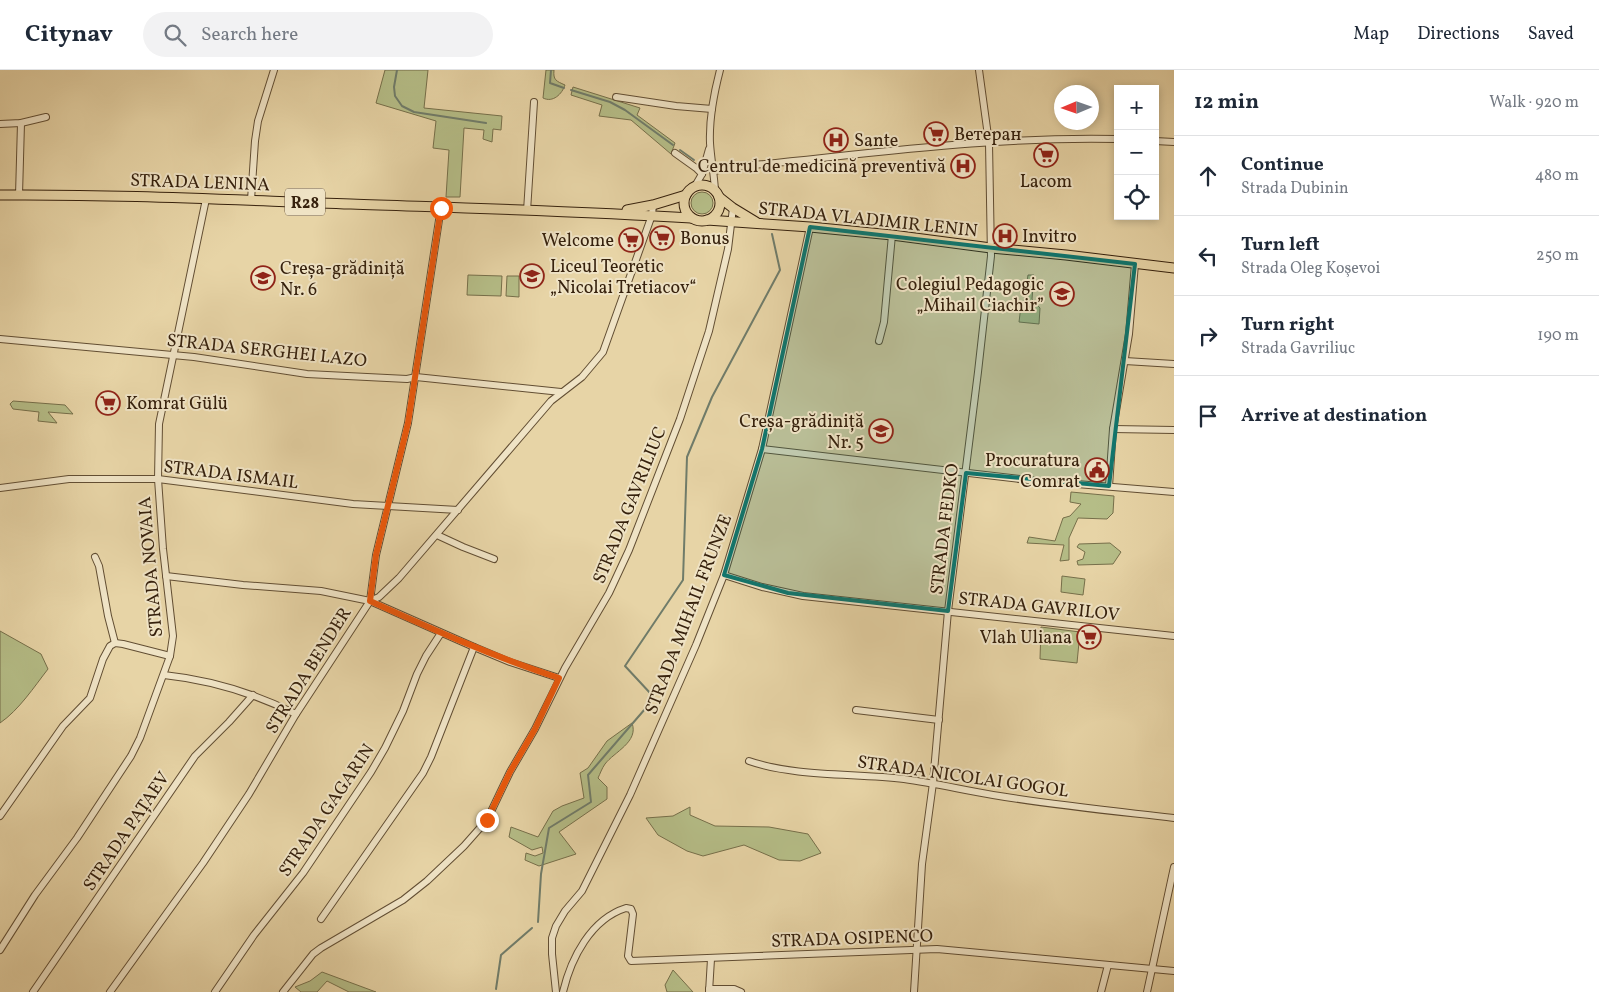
<!DOCTYPE html>
<meta charset="utf-8">
<style>
:root{--surface:#fff;--page:#f2f2f3;--text:#1f2937;--muted:#747a83;--line:#e0e1e3}
body{margin:0;font-family:Vollkorn,serif;background:var(--page);color:var(--text)}
.controls{position:absolute;right:15px;top:15px;display:grid;overflow:hidden;border-radius:0px;box-shadow:0 2px 8px #0003}
.controls button{width:45px;height:45px;display:grid;place-items:center;padding:0;border:0;border-bottom:1px solid var(--line);background:var(--surface);color:var(--text);font:25px sans-serif}
.compass{position:absolute;left:1054px;top:15px;width:45px;height:45px;border-radius:50%;background:var(--surface);box-shadow:0 2px 8px #0003;rotate:268deg}
.stop{position:absolute;width:15px;height:15px;margin:-11px;border:4px solid #ea580c;border-radius:50%;background:#fff}
.stop.end{background:#ea580c;border-color:#fff;box-shadow:0 1px 5px #0008}
.list{margin:0;padding:0;list-style:none}
h2{display:flex;justify-content:space-between;align-items:center;height:65px;margin:0;padding:0 20px;font-size:21px}
h2 small{font-size:16px;font-weight:400;color:var(--muted)}
.list li{display:grid;grid-template-columns:32px 1fr auto;gap:15px;align-items:center;box-sizing:border-box;height:80px;padding:0 20px;border-top:1px solid var(--line)}
.list b{display:block;font-size:19px;white-space:nowrap}
.list p{margin:0;font-size:16px;white-space:nowrap;color:var(--muted)}
.list em{font-size:16px;font-style:normal;color:var(--muted)}
.icon{flex:none;width:28px;height:28px;fill:none;stroke:currentColor;stroke-width:2;stroke-linecap:round;stroke-linejoin:round}
.map{position:relative;flex:none;width:1174px;height:922px;overflow:hidden}
header{display:flex;align-items:center;gap:30px;box-sizing:border-box;height:70px;padding:0 25px;background:var(--surface);border-bottom:1px solid var(--line)}
header strong{font-size:24px}
nav{display:flex;gap:28px;margin-inline-start:auto;font-size:18px}
.search{width:350px;height:45px;background:var(--page);display:flex;align-items:center;gap:12px;box-sizing:border-box;padding:0 18px;border-radius:28px;color:var(--muted);font-size:19px}
main{display:flex}
aside{flex:1;background:var(--surface)}
.map>svg:first-child{display:block}
.green{fill:#b5bd87;stroke:#766f4a}
.lines{fill:none;stroke-linecap:round;stroke-linejoin:round}
.stream{stroke:#707c6a;stroke-width:2}
.minor-casing{stroke:#624e33;stroke-width:8}
.major-casing{stroke:#36210d;stroke-width:11}
.minor{stroke:#efe3c5;stroke-width:6}
.major{stroke:#e7d4a6;stroke-width:9}
.route{stroke:#ea580c;stroke-width:6}
.marked{fill:#0f766e;fill-opacity:0.2;stroke:#0f766e;stroke-width:4;stroke-linejoin:round}
.labels{text-anchor:middle;stroke-width:4;stroke-linejoin:round;paint-order:stroke}
.shield{fill:#efe3c5;stroke:#6e5b44;stroke-width:1}
.shield-label{font-size:16px;font-weight:bold;fill:#36210d}
.poi-label{font-size:18px;fill:#36210d;stroke:#efe3c5;text-anchor:start}
.street-label{font-size:18px;fill:#36210d;stroke:#efe3c5}
</style>
<header>
<strong>Citynav</strong>
<div class="search"><svg class="icon" aria-label="search" viewBox="0 0 24 24"><circle cx="10" cy="10" r="6"/><path d="M15 15l6 6"/></svg>Search here</div>
<nav><a>Map</a><a>Directions</a><a>Saved</a></nav>
</header>
<main>
<div class="map">
<svg width="1174" height="922" viewBox="0 0 1174 922">
<rect width="100%" height="100%" fill="#e7d4a6"/>
<filter id="stains"><feTurbulence type="fractalNoise" baseFrequency=".004" numOctaves="4"/><feColorMatrix values="0 0 0 0 .2 0 0 0 0 .09 0 0 0 0 .02 0 0 0 .5 -.17"/></filter>
<radialGradient id="worn" r=".72"><stop offset=".6" stop-color="#630" stop-opacity="0"/><stop offset="1" stop-color="#630" stop-opacity=".3"/></radialGradient>
<g class="green">
<path d="M385,0h43l-4,38 78,8 -1,14 -8,-1 -1,13 -9,-3 1,-9 -20,-2 -4,69h-14l3,-47 -16,-2 3,-27 -60,-18z"/>
<path d="M546,0h8c-1,10 2,11 11,15 -3,9 -12,18 -22,13z"/>
<path d="M573,17l67,21 -3,7 38,28 -4,11 -40,-34 -32,-4 3,-11 -31,-10z"/>
<circle cx="702" cy="133" r="11"/>
<path d="M468,205l34,1 -1,20 -34,-1z"/>
<path d="M1028,205h6l-2,24 8,9 -1,16 -20,-2 2,-16 13,1 -10,-6z"/>
<path d="M507,206h12v21l-13,-1z"/>
<path d="M13,331l52,4 8,9 -25,-2 9,11 -19,-2 1,-9 -26,-3 -3,-5z"/>
<path d="M1071,422l43,4 -1,17 -6,6 -29,-1 -9,20v22l-9,1 4,-16 -37,-2 2,-6 26,4 8,-23 7,-2 11,-12 -11,-2z"/>
<path d="M1110,473l11,9 -8,12 -35,1 -1,-4 6,-2 2,-7 -8,-5 2,-3z"/>
<path d="M1062,506l23,3 -2,16 -22,-3z"/>
<path d="M1041,557l39,5 -3,31 -37,-4z"/>
<path d="M0,561l41,23 7,15c-14,18 -29,41 -48,54z"/>
<path d="M632,653c7,19 -18,29 -27,41 -3,4 -5,10 -7,14l9,9v12l-48,33 17,22 -37,12 -14,-6 1,-7 9,3 8,-3 -1,-6 -10,3 -23,-13 2,-10 27,10 15,-26 9,-5 22,-8 -4,-25 8,-5 19,-27z"/>
<path d="M690,737v8l25,11 54,1 39,7 13,19 -21,8 -21,-1 -35,-15 -41,11 -16,-5 -29,-16 -12,-17 27,-2z"/>
<path d="M673,900l20,22h-26l-2,-7z"/>
<path d="M322,902l54,20h-27l-22,-11 -10,11h-16l-6,-5 15,-6z"/>
</g>
<g class="lines">
<g class="stream">
<path d="M397,0l-3,17 1,9 7,10 12,6 72,11"/>
<path d="M551,0l-1,13 14,5"/>
<path d="M571,20l39,12 15,8 48,35"/>
<path d="M680,80l14,10"/>
<path d="M649,628l2,-4 -26,-28 58,-86 4,-123 25,-60 68,-127 -8,-36"/>
<path d="M538,852l3,-48 8,-46 42,-26 -3,-27 57,-66 2,-6"/>
<path d="M496,919l5,-34 31,-27"/>
</g>
<g class="minor-casing">
<g id="minor">
<path d="M616,27l60,9 36,3"/>
<path d="M0,54l21,-1 25,-6"/>
<path d="M1155,71l19,1"/>
<path d="M675,83l21,15 6,6"/>
<path d="M714,101l20,-4c127,-12 256,-31 384,-28"/>
<path d="M695,116l7,-12 7,-25"/>
<path d="M715,120c-1,-16 -4,-31 -5,-47 -1,-24 4,-50 10,-73"/>
<path d="M19,125l2,-72"/>
<path d="M251,130l4,-59 3,-20 16,-51"/>
<path d="M527,141l7,-109"/>
<path d="M0,269l194,18 113,17 100,5 9,-2 145,15"/>
<path d="M879,271l5,-19 8,-87"/>
<path d="M1125,291l49,3"/>
<path d="M1113,359l61,1"/>
<path d="M762,379l266,31 146,12"/>
<path d="M1109,416l4,-57 16,-95 6,-70"/>
<path d="M0,418l69,-9h89l195,25 105,6"/>
<path d="M437,465l26,12 31,12"/>
<path d="M95,487l4,9 9,50 7,27"/>
<path d="M724,505l38,12 41,9 371,40"/>
<path d="M166,506l77,9 78,6 49,10 104,46 36,15 49,16"/>
<path d="M370,531l6,-46 32,-132 33,-216"/>
<path d="M164,605c47,5 90,18 132,39"/>
<path d="M856,640l83,10"/>
<path d="M749,691c46,16 106,12 155,18 30,4 59,11 89,16 60,10 121,16 181,23"/>
<path d="M0,746l63,-90 27,-28 13,-39 7,-13 5,-3 8,1 47,12"/>
<path d="M321,849l102,-146 8,-16 43,-110"/>
<path d="M0,880l35,-55 42,-57 54,-82 9,-18 30,-82 3,-20 -10,-87 -5,-70 1,-55 47,-225"/>
<path d="M709,919h25l7,3"/>
<path d="M33,922l162,-236 34,-34 24,-27"/>
<path d="M110,922l93,-129 46,-69 47,-80 74,-113 9,-4 20,-19 152,-177 31,-24 21,-25 49,-137 1,-10"/>
<path d="M215,922l39,-57 49,-62 68,-101 14,-24 18,-37 14,-37 9,-18 15,-23"/>
<path d="M283,922l30,-38 8,-6 82,-48 24,-19 37,-35 23,-26 23,-48 25,-43 30,-61 44,-75 20,-43 51,-131 29,-88 19,-82 5,-41"/>
<path d="M556,922l-4,-38v-16l4,-12 9,-15 17,-20 48,-96 66,-150 28,-70 38,-126 48,-222"/>
<path d="M563,922c8,-34 28,-73 63,-84l5,1 2,5 -5,42 3,5 306,-12 237,22"/>
<path d="M709,922l2,-33"/>
<path d="M914,922l8,-128 11,-81 15,-172 30,-239 13,-116 -2,-113 -10,-73"/>
<path d="M1101,922l7,-27"/>
<path d="M1147,922l27,-125"/>
</g>
</g>
<g class="major-casing">
<g id="major">
<circle cx="702" cy="133" r="18"/>
<path d="M0,125c117,-1 234,5 351,9 114,4 227,7 340,14"/>
<path d="M719,127l14,11 23,14"/>
<path d="M627,140l26,-5 33,-10"/>
<path d="M707,150l103,7 82,8 99,13 75,7 108,13"/>
</g>
</g>
<use href="#minor" class="minor"/>
<use href="#major" class="major"/>
</g>
<g class="lines">
<path class="route" d="M441,138l-33,215 -32,132 -6,46c62,28 124,56 189,77l-24,51 -25,43 -23,48"/>
</g>
<path class="marked" d="M810,157l325,37 -26,222 -143,-13 -18,138 -160,-18 -64,-18 38,-126z"/>
<defs>
<g id="supermarket-ring" transform="scale(1.25)"><circle r="9.5" fill="#efe3c5" stroke="#8f2418" stroke-width="1.5"/><path d="M-6-5.5h2.5l.6 2H6L4.5 2H-2.5L-4.4-4H-6ZM-1.5 3.2a1.3 1.3 0 1 0 .1 0ZM3 3.2a1.3 1.3 0 1 0 .1 0Z" fill="#8f2418"/></g>
<g id="hospital-ring" transform="scale(1.25)"><circle r="9.5" fill="#efe3c5" stroke="#8f2418" stroke-width="1.5"/><path d="M-5-5h3v3.5h4V-5h3V5h-3V1.5h-4V5h-3Z" fill="#8f2418"/></g>
<g id="school-ring" transform="scale(1.25)"><circle r="9.5" fill="#efe3c5" stroke="#8f2418" stroke-width="1.5"/><path d="M0-5L7-2L0 1L-7-2ZM-4 1L0 2.5L4 1V4Q0 6-4 4Z" fill="#8f2418"/></g>
<g id="university-ring" transform="scale(1.25)"><circle r="9.5" fill="#efe3c5" stroke="#8f2418" stroke-width="1.5"/><path d="M0-5L7-2L0 1L-7-2ZM-4 1L0 2.5L4 1V4Q0 6-4 4Z" fill="#8f2418"/></g>
<g id="civic-ring" transform="scale(1.25)"><circle r="9.5" fill="#efe3c5" stroke="#8f2418" stroke-width="1.5"/><path d="M-.6-6.5H3V-4.5H.6V-3L4-1V1h2V6H-6V1h2V-1L-.6-3ZM-1.2 2.5V6h2.4V2.5Z" fill="#8f2418"/></g>
</defs>
<g fill-rule="evenodd">
<use href="#supermarket-ring" x="936" y="64"/>
<use href="#hospital-ring" x="836" y="70"/>
<use href="#supermarket-ring" x="1046" y="85"/>
<use href="#hospital-ring" x="963" y="96"/>
<use href="#hospital-ring" x="1005" y="166"/>
<use href="#supermarket-ring" x="662" y="168"/>
<use href="#supermarket-ring" x="631" y="170"/>
<use href="#school-ring" x="532" y="206"/>
<use href="#school-ring" x="263" y="208"/>
<use href="#university-ring" x="1062" y="224"/>
<use href="#supermarket-ring" x="108" y="333"/>
<use href="#school-ring" x="881" y="361"/>
<use href="#civic-ring" x="1097" y="400"/>
<use href="#supermarket-ring" x="1089" y="567"/>
</g>
<g class="labels">
<rect class="shield" x="285" y="118.5" width="40" height="27" rx="4"/>
<g class="shield-label">
<text x="305" y="138">R28</text>
</g>
<g class="poi-label">
<text x="954" y="70">Ветеран</text>
<text x="854" y="76">Sante</text>
<text x="946" y="102" text-anchor="end">Centrul de medicină preventivă</text>
<text x="1046" y="117" text-anchor="middle">Lacom</text>
<text x="1022" y="172">Invitro</text>
<text x="680" y="174">Bonus</text>
<text x="614" y="176" text-anchor="end">Welcome</text>
<text x="550" y="202">Liceul Teoretic<tspan x="550" dy="21">„Nicolai Tretiacov“</tspan></text>
<text x="280" y="204">Creșa-grădiniță<tspan x="280" dy="21">Nr. 6</tspan></text>
<text x="1044" y="220" text-anchor="end">Colegiul Pedagogic<tspan x="1044" dy="21">„Mihail Ciachir”</tspan></text>
<text x="126" y="339">Komrat Gülü</text>
<text x="864" y="357" text-anchor="end">Creșa-grădiniță<tspan x="864" dy="21">Nr. 5</tspan></text>
<text x="1080" y="396" text-anchor="end">Procuratura<tspan x="1080" dy="21">Comrat</tspan></text>
<text x="1072" y="573" text-anchor="end">Vlah Uliana</text>
</g>
<g class="street-label">
<text transform="translate(200 112) rotate(2)" y="6">STRADA LENINA</text>
<text transform="translate(868 149) rotate(6)" y="6">STRADA VLADIMIR LENIN</text>
<text transform="translate(267 280) rotate(6)" y="6">STRADA SERGHEI LAZO</text>
<text transform="translate(231 404) rotate(7)" y="6">STRADA ISMAIL</text>
<text transform="translate(629 435) rotate(-68)" y="6">STRADA GAVRILIUC</text>
<text transform="translate(944 459) rotate(-83)" y="6">STRADA FEDKO</text>
<text transform="translate(150 497) rotate(-95)" y="6">STRADA NOVAIA</text>
<text transform="translate(1039 536) rotate(6)" y="6">STRADA GAVRILOV</text>
<text transform="translate(688 544) rotate(-69)" y="6">STRADA MIHAIL FRUNZE</text>
<text transform="translate(308 600) rotate(-58)" y="6">STRADA BENDER</text>
<text transform="translate(963 706) rotate(8)" y="6">STRADA NICOLAI GOGOL</text>
<text transform="translate(326 740) rotate(-56)" y="6">STRADA GAGARIN</text>
<text transform="translate(126 761) rotate(-56)" y="6">STRADA PAȚAEV</text>
<text transform="translate(852 868) rotate(-2)" y="6">STRADA OSIPENCO</text>
</g>
</g>
<rect width="100%" height="100%" filter="url(#stains)"/>
<rect width="100%" height="100%" fill="url(#worn)"/>
</svg>
<div class="controls">
<button>+</button>
<button>−</button>
<button><svg class="icon" aria-label="locate" viewBox="0 0 24 24"><circle cx="12" cy="12" r="6"/><path d="M12 2v4M12 18v4M2 12h4M18 12h4"/></svg></button>
</div>
<svg class="compass" viewBox="-18 -18 36 36"><path d="M0-13l5 13h-10z" fill="#e53935"/><path d="M0 13l5-13h-10z" fill="#747a83"/></svg>
<div class="stop" style="left:441px;top:138px"></div>
<div class="stop end" style="left:487px;top:750px"></div>
</div>
<aside>
<h2>12 min<small>Walk · 920 m</small></h2>
<ul class="list">
<li><svg class="icon" aria-label="ahead" viewBox="0 0 24 24"><path d="M12 20V5M6 11l6-6 6 6"/></svg><div><b>Continue</b><p>Strada Dubinin</p></div><em>480 m</em></li>
<li><svg class="icon" aria-label="left" viewBox="0 0 24 24"><path d="M17 20v-9H6M10 6l-5 5 5 5"/></svg><div><b>Turn left</b><p>Strada Oleg Koşevoi</p></div><em>250 m</em></li>
<li><svg class="icon" aria-label="right" viewBox="0 0 24 24"><path d="M7 20v-9h11M14 6l5 5-5 5"/></svg><div><b>Turn right</b><p>Strada Gavriliuc</p></div><em>190 m</em></li>
<li><svg class="icon" aria-label="arrive" viewBox="0 0 24 24"><path d="M6 21V4h12l-3 4 3 4H6"/></svg><div><b>Arrive at destination</b></div></li>
</ul>
</aside>
</main>
